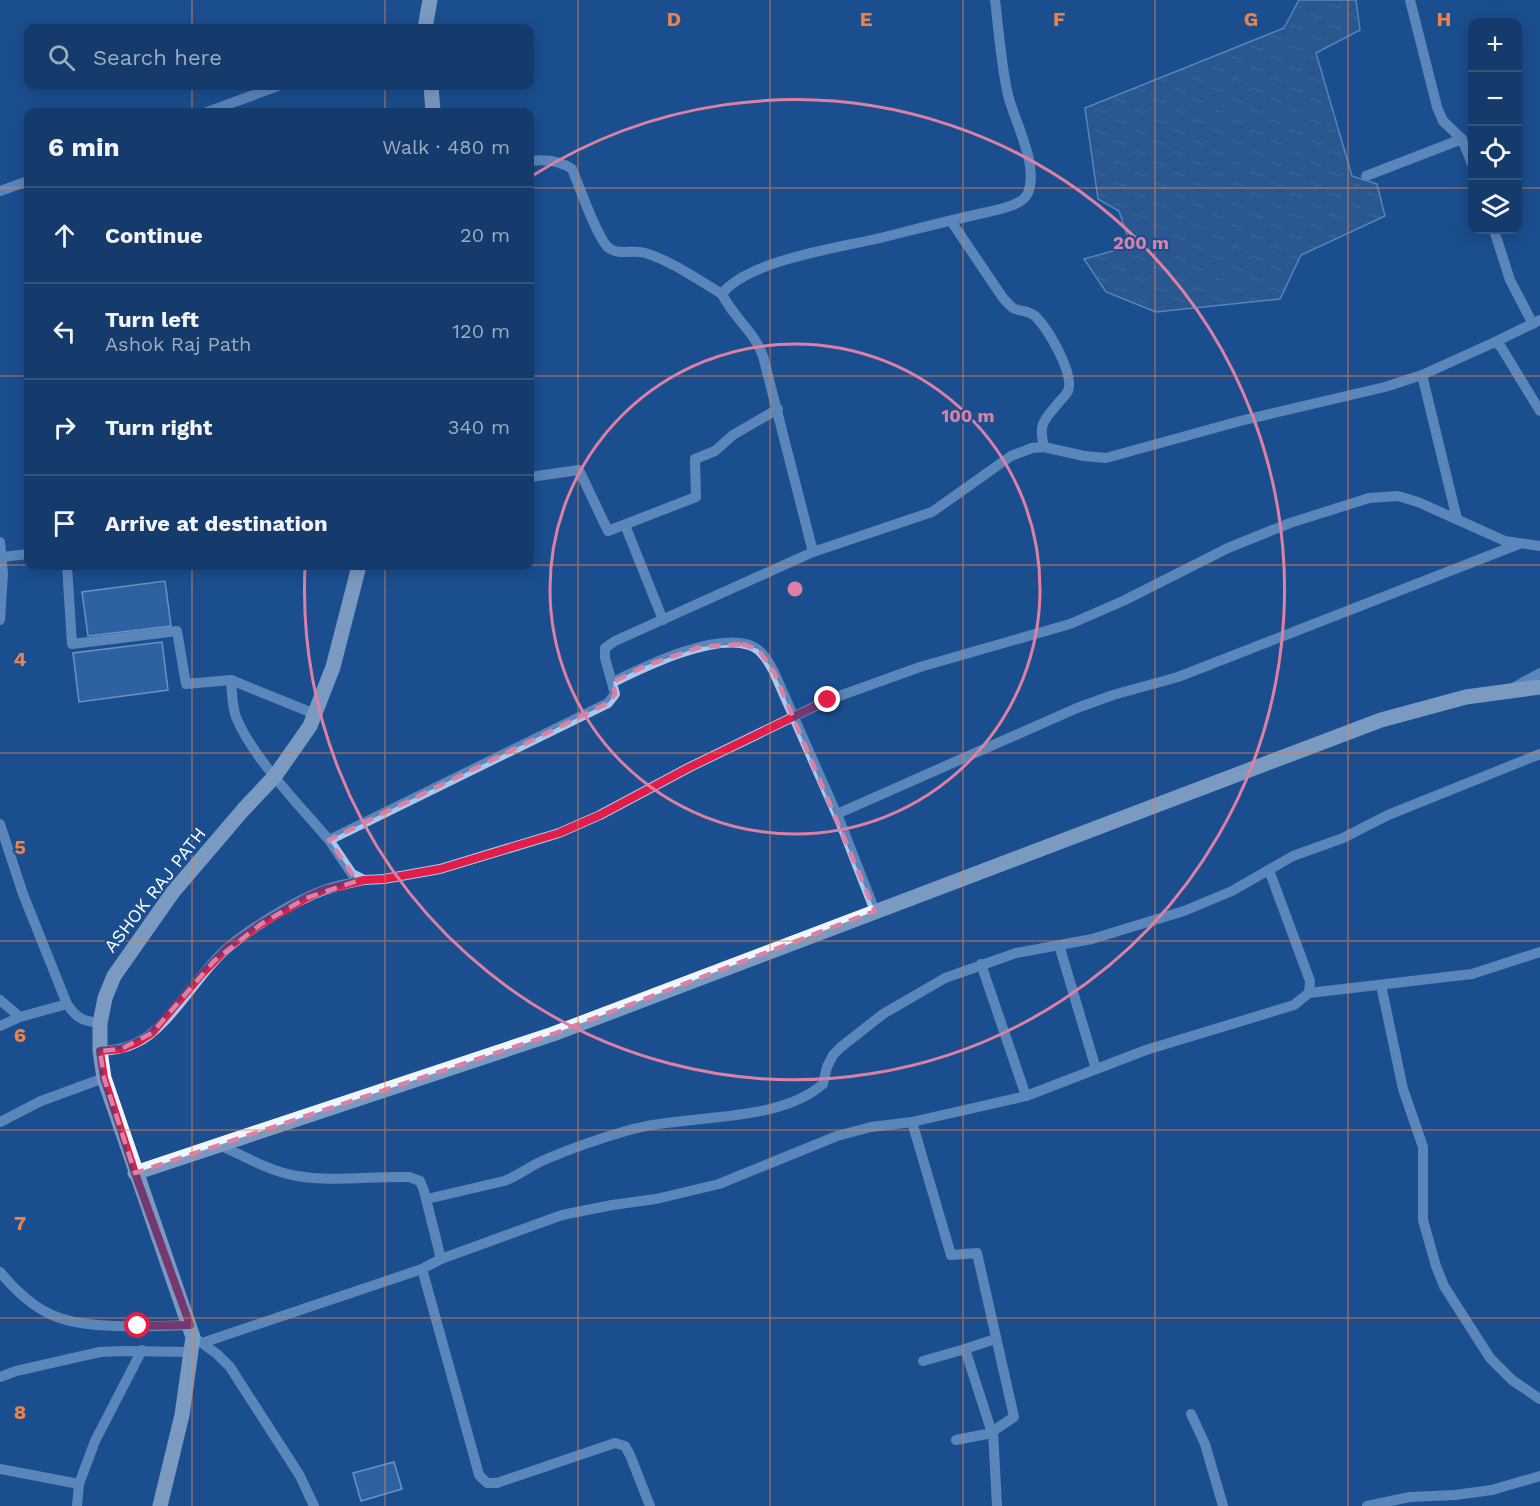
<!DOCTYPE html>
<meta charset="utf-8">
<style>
:root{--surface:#143b6b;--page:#214673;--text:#f1f3f6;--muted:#9dadc1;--line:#33557e}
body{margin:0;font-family:"Work Sans",sans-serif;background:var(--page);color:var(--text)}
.controls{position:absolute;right:18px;top:18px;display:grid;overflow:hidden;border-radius:12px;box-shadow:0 3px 15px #0003}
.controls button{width:54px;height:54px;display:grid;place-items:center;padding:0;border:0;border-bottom:2px solid var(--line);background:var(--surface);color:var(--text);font:30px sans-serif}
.stop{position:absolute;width:18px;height:18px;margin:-14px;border:4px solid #e11d48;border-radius:50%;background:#fff}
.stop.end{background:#e11d48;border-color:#fff;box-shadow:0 2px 6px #0008}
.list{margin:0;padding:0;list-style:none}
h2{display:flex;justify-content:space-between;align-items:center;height:78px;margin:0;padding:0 24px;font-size:26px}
h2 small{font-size:20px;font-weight:400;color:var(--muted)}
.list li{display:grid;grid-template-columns:39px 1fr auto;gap:18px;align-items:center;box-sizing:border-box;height:96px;padding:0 24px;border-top:2px solid var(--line)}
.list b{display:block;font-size:22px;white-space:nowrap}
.list p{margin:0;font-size:20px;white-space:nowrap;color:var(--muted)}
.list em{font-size:20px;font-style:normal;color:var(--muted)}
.icon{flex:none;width:33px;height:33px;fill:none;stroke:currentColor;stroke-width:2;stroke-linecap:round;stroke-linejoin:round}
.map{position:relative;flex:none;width:1540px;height:1506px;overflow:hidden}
.search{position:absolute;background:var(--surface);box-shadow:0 3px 15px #0003;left:24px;top:24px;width:510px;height:66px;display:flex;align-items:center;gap:15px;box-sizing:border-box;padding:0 21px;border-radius:12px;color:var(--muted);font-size:22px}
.panel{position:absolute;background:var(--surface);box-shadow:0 3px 15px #0003;left:24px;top:108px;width:510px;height:462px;border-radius:12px}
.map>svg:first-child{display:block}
.water{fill:url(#water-ripples);stroke:#9cc4f0;stroke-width:1.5}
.building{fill:#4478b7;stroke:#cfe3fa;stroke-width:1.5}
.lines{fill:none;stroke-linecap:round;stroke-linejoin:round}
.minor{stroke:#a9c9ee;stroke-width:10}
.major{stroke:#f0f6ff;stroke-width:15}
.route{stroke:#e11d48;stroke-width:8}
.marked{fill:none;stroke:#dd80a5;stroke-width:4.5;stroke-dasharray:12 8;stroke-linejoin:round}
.grid{fill:none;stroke:#ee8249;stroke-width:1.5;stroke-opacity:0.55}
.ring{fill:none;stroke:#dd80a5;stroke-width:3}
.labels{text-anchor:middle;stroke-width:4.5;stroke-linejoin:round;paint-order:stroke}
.street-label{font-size:18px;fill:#fff;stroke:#1b4f8f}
.grid-label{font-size:20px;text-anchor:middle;font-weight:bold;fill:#ee8249;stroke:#1b4f8f;stroke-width:4.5;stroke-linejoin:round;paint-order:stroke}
.centre{fill:#dd80a5;stroke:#1b4f8f;stroke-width:3}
.ring-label{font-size:18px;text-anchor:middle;font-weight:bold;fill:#dd80a5;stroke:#1b4f8f;stroke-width:4.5;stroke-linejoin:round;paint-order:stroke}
</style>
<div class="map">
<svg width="1540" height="1506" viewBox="0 0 1540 1506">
<defs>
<pattern id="water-ripples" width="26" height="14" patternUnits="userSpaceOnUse" patternTransform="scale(1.5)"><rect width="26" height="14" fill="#3c6290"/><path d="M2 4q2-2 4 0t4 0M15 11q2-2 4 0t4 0" fill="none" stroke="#597aa1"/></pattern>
</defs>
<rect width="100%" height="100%" fill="#1b4f8f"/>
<path class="water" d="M1299,0h57l4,30 -44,23 36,123 25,8 8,32 -84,39 -21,44 -124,13 -50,-20 -22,-33 47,-13 -12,-35 -21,-12 -13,-91 199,-80z"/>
<g class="building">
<path d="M165,581l6,45 -83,10 -6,-44z"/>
<path d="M162,642l6,48 -89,12 -6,-49z"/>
<path d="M394,1462l8,27 -41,12 -8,-28z"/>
</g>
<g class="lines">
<g class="minor">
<path d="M995,0c4,32 6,64 13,95 7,28 31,70 20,98 -5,12 -28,16 -40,19 -38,8 -75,18 -112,27 -40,9 -129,22 -154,55 11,23 32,37 41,62l50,196 119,-40 79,-56 21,-8 12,-1 40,9 22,2 134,-37 145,-34 37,-12 73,-33 6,5 39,64"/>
<path d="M1410,0l27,107 6,14 19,18 10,25"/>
<path d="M207,112l71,-26"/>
<path d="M530,161c15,-2 29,-1 42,8 7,16 26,72 37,79 11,8 25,1 36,5 27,8 53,27 77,41"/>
<path d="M1366,176l96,-37"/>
<path d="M0,191l28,-10"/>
<path d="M951,221l52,77c3,3 6,7 10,10 7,4 15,2 22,8 12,11 40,58 33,75 -2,4 -6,8 -9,11 -15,19 -21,20 -15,45"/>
<path d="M1494,230l16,50 23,44"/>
<path d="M1495,342l45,-22"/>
<path d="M1422,375l35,144"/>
<path d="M530,477l49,-7 29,61 88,-34 -1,-38 20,-8 18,-16 45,-26"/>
<path d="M625,525l38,95"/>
<path d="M0,542l3,32 -3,46"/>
<path d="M2,557l26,-3"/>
<path d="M67,566l5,78 105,-13 9,53 45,-4 84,34"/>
<path d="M231,680c1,13 1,26 5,37 16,40 65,90 93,123l279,-137 7,-9 -10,-36v-10l10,-7 198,-89"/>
<path d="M613,682c33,-16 100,-49 136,-37 13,4 19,16 25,27l67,152 34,87"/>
<path d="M1513,688l27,-15"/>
<path d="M837,814l240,-106 36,-13 65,-18 341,-133"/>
<path d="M0,824l23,70 44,110c10,15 16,17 33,19"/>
<path d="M329,840l23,34 12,6 20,-1 56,-10 119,-36 41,-18 90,-48 138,-67 92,-33 150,-43 53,-23 105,-53 62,-25 79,-25 29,-2 20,6 87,39 35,5"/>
<path d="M1059,945l37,124"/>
<path d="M981,964l45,132"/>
<path d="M1381,985l22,104 20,58v73l13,46 8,20 46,72 22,22 28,19"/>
<path d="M1309,993l163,-19 68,-22"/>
<path d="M0,1000l20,17"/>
<path d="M0,1026l20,-9 47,-13"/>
<path d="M100,1051c13,-1 24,-2 36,-8 32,-14 61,-68 89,-93 24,-21 69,-49 99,-60 13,-5 27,-7 40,-10"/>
<path d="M0,1122l41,-21 63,-23"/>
<path d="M912,1122l39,133 26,-2 37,164 -21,14 4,75"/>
<path d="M219,1145c25,11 50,26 78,31 36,6 75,0 112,1l11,4 4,10 17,68 -19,10"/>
<path d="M427,1199l77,-18c14,-5 26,-15 40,-21 26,-11 54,-21 82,-29 59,-18 150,-6 197,-47l4,-17 6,-12 8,-8 42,-33 62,-36 71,-25 76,-14 92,-28 48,-20 61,-35 50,-18 45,-23 152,-61"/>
<path d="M441,1259l121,-44 50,-10 44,-6 63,-15 118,-48 34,-9 41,-5 114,-26 120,-46 148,-45 15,-12 1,-12 -41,-111"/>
<path d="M0,1272c15,18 35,37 57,45 34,13 97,9 133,8"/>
<path d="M199,1341l18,13 13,13 70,109 14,30"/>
<path d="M202,1343l220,-74 53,191 4,15 8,8h10l118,-40 10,3 5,9 20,51"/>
<path d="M923,1361l42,-12"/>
<path d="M0,1377l16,-6 84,-19 23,-1 69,1"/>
<path d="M1191,1414l14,30 18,62"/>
<path d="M993,1436l-28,-87 30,-10"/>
<path d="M956,1440l36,-7"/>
<path d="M0,1469l79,15 16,-43 47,-91"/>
<path d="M77,1506l2,-22"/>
<path d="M1367,1506l43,-9 45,-2 37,-5 48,-14"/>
</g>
<g class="major">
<path d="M425,28l5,-28"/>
<path d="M431,86l2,26"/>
<path d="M135,1173l418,-139 828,-314 85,-23 74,-10"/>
<path d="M160,1506l22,-91 11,-78 -89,-259 -4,-27v-28l5,-25 9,-22 59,-84 70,-82 32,-34 35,-50 23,-59 26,-101"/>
</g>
</g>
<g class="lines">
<path class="route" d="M138,1326l52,-1 -55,-152 -31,-95 -4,-27 21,-2 17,-7 14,-9 50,-59 25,-26 34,-24 45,-26 18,-8 40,-10 20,-1 56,-10 119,-36 41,-18 90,-48 138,-67"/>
</g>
<path d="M0 0H1540V1506H0ZM742,644l16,5 16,23 101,239 -322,123 -418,139 -31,-95 -4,-27 21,-2 31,-16 62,-72 47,-37 45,-26 51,-17 -28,-41 279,-137 7,-9 -2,-12 32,-16 55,-19z" fill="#1b4f8f" fill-opacity=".55" fill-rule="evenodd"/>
<path class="marked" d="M742,644l16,5 16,23 101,239 -322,123 -418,139 -31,-95 -4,-27 21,-2 31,-16 62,-72 47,-37 45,-26 51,-17 -28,-41 279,-137 7,-9 -2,-12 32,-16 55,-19z"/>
<path class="grid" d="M192,0v28M385,0v28M578,0v1506M770,0v1506M963,0v1506M1155,0v1506M1348,0v1506M192,86v26M385,86v26M0,188h28M530,188h942M1518,188h22M0,376h28M530,376h1010M0,565h28M530,565h1010M192,566v940M385,566v940M0,753h1540M0,941h1540M0,1130h1540M0,1318h1540"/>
<g class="ring">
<circle cx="795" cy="589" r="245"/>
<path d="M532 176A490 490 0 1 1 305 568"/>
</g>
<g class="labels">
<g class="street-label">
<text transform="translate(155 890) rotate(-52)" y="6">ASHOK RAJ PATH</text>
</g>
</g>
<g class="grid-label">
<text x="674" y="26">D</text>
<text x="866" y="26">E</text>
<text x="1059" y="26">F</text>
<text x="1251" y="26">G</text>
<text x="1444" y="26">H</text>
<text x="20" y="666">4</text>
<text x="20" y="854">5</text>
<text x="20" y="1042">6</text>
<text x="20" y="1230">7</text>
<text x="20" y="1419">8</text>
</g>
<circle cx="795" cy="589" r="9" class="centre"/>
<g class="ring-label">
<text x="1141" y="249">200 m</text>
<text x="968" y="422">100 m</text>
</g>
</svg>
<div class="controls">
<button>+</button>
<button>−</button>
<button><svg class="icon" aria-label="locate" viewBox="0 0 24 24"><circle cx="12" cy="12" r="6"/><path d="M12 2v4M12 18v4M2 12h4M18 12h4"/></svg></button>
<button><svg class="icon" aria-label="layers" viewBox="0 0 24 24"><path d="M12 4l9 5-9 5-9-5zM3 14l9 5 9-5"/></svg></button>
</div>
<div class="stop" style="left:138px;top:1326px"></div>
<div class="stop end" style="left:828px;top:700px"></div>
<div class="search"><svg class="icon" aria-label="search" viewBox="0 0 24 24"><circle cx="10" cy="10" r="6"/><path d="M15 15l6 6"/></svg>Search here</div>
<section class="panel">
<h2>6 min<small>Walk · 480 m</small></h2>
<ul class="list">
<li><svg class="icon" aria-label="ahead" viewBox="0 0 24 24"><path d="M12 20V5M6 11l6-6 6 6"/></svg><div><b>Continue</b></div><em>20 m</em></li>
<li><svg class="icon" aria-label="left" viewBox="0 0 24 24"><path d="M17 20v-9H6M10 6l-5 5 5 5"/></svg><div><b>Turn left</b><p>Ashok Raj Path</p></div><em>120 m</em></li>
<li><svg class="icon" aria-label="right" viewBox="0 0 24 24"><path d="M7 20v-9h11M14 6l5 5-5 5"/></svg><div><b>Turn right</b></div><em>340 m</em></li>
<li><svg class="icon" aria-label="arrive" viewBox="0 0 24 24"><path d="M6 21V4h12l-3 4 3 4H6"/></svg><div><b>Arrive at destination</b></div></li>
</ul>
</section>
</div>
